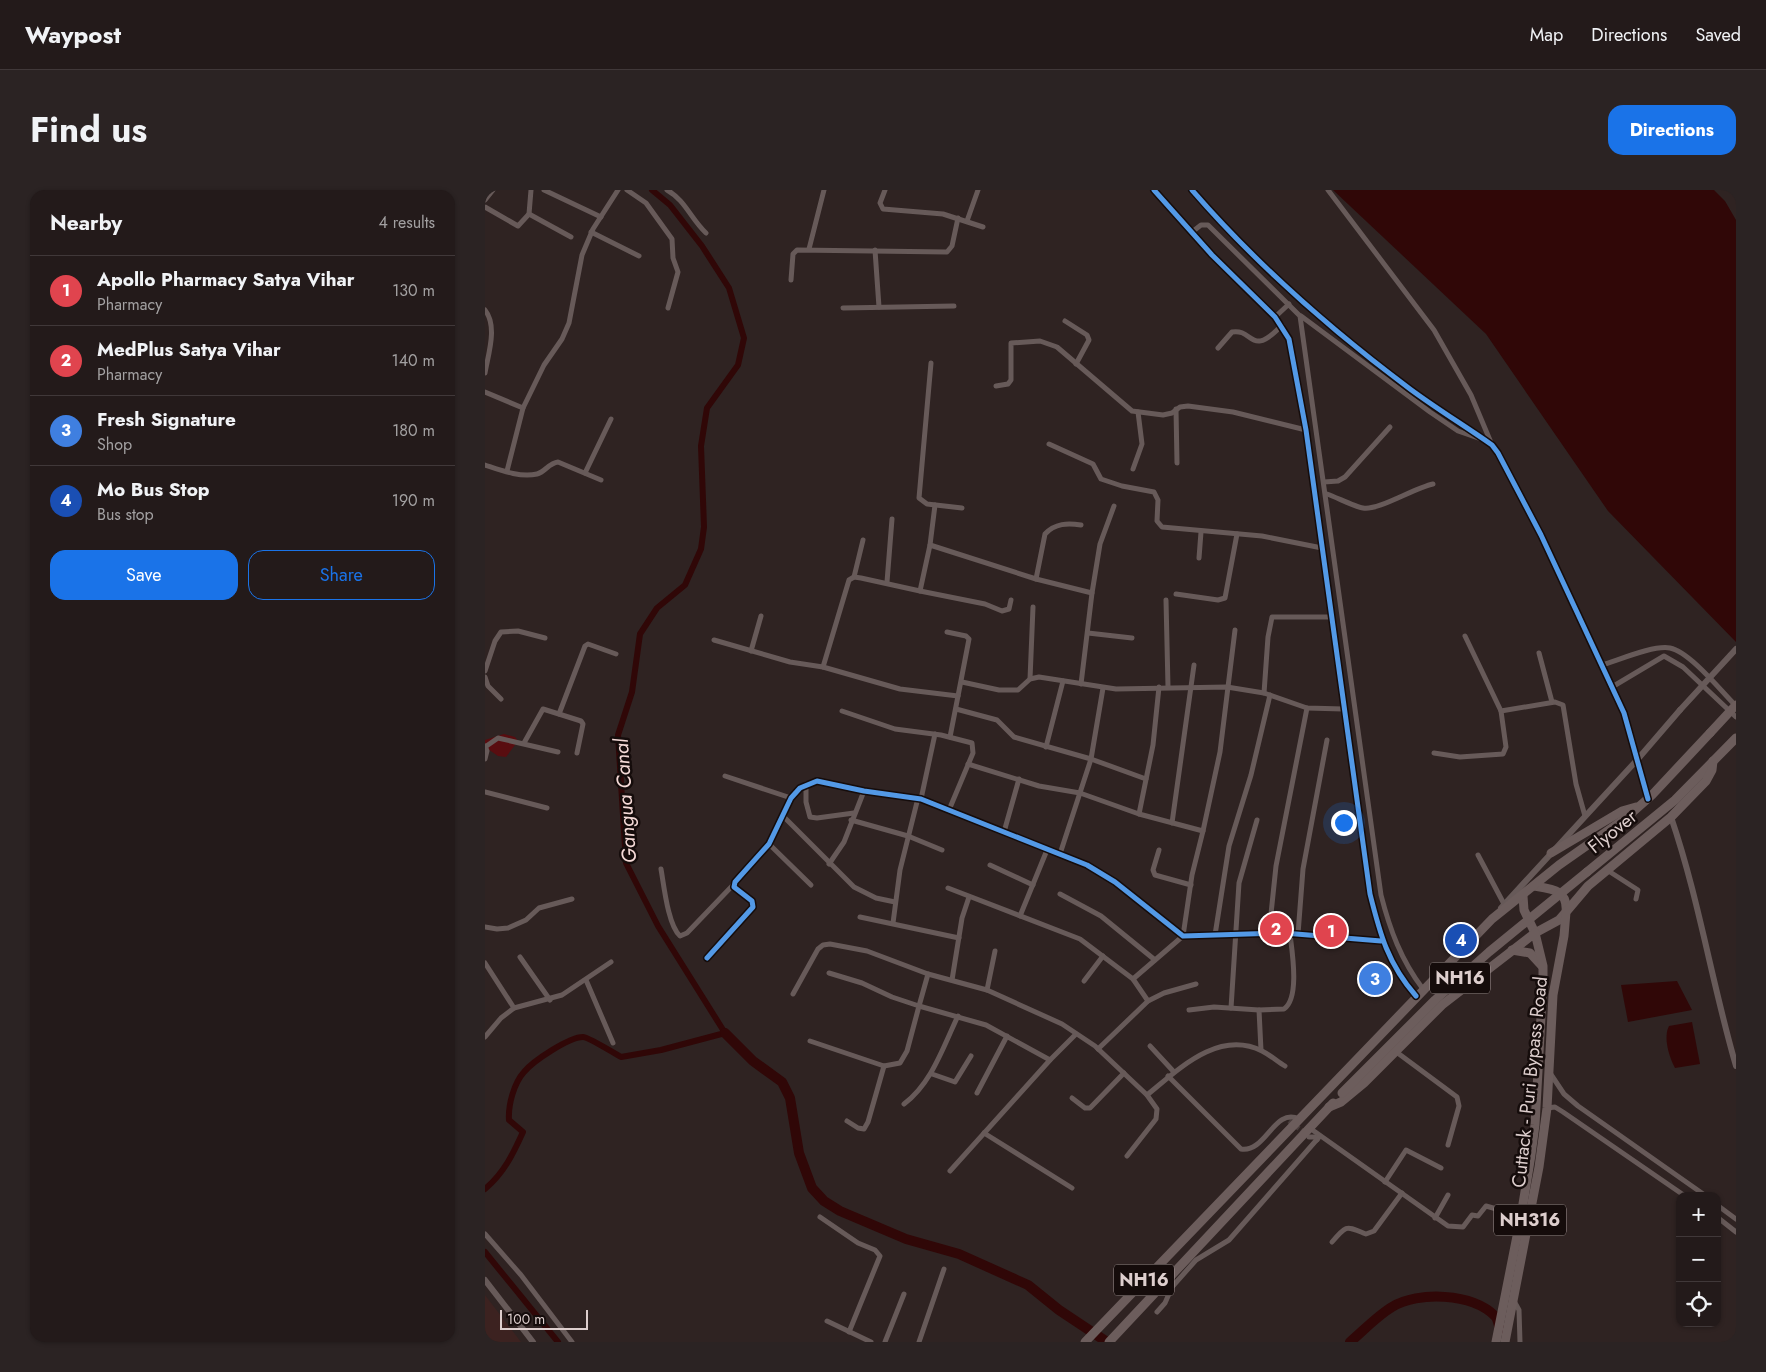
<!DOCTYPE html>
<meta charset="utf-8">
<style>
:root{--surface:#231a1a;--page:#2b2323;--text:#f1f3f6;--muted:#a3a1a2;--line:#403839;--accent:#1a73e8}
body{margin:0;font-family:Jost,sans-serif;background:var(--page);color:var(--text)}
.controls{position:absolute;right:15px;bottom:15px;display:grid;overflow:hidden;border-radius:10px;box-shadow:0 1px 4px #0004}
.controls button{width:45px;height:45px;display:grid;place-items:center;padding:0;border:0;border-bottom:1px solid var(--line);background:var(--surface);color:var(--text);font:25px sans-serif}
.scale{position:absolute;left:15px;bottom:12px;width:88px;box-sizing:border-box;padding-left:5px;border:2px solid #ddcecd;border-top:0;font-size:14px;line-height:18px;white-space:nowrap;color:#ddcecd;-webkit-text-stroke:4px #150c0b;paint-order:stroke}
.you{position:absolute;left:858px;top:632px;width:18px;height:18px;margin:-12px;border:4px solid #fff;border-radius:50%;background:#1a73e8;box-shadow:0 0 0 8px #1a73e833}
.badge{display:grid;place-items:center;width:32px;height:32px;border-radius:50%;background:var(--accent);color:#fff;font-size:16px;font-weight:700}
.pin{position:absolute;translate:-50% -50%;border:2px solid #fff;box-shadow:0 1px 5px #0006}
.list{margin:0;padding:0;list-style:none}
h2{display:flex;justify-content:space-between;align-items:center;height:65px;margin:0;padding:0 20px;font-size:21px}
h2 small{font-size:16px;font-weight:400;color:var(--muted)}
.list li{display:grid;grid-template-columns:32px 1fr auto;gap:15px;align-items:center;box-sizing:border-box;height:70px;padding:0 20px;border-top:1px solid var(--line)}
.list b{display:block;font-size:19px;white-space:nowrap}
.list p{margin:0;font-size:16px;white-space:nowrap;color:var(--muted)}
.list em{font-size:16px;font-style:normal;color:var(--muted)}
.actions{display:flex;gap:10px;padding:15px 20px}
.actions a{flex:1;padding:11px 0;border:1px solid var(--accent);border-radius:15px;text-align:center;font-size:18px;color:var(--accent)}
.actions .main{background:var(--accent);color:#fff}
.icon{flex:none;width:28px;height:28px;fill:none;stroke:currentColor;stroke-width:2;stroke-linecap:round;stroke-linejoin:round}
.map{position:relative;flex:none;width:1251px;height:1152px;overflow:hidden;border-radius:15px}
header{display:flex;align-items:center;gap:30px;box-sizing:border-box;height:70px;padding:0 25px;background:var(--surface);border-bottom:1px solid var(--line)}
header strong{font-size:24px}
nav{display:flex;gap:28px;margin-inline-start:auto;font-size:18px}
.intro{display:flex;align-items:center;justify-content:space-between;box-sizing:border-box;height:120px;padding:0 30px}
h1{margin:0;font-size:35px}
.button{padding:12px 22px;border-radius:15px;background:var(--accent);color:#fff;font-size:18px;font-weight:700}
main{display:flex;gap:30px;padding:0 30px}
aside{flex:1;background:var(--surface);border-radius:15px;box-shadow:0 1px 4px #0004}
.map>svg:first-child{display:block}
.built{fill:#3c2220}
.green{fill:#590d10}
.water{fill:#300707}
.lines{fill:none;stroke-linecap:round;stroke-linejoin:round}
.canal{stroke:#300707;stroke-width:6}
.river{stroke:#300707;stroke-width:10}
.minor-tunnel{stroke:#493d3c;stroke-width:5;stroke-dasharray:5 2.5;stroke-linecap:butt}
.minor{stroke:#675a59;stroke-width:5}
.tertiary{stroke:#675a59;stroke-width:6}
.trunk{stroke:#6c5d5c;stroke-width:9}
.tertiary-bridge{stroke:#675a59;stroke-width:6}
.trunk-bridge{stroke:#6c5d5c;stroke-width:9}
.cycleway-casing{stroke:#150c0b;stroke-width:8}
.cycleway{stroke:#5399e6;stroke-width:5}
.labels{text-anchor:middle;stroke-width:5;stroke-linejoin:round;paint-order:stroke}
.shield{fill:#150c0b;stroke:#a19493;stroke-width:1}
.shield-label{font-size:18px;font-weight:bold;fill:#ddcecd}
.street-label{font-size:19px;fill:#ddcecd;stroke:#150c0b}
.water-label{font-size:20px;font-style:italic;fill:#f5dad7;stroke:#150c0b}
</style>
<header>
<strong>Waypost</strong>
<nav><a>Map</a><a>Directions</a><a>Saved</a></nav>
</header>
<div class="intro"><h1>Find us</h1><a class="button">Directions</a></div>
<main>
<aside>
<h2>Nearby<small>4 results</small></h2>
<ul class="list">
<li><span class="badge" style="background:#e0444e">1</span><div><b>Apollo Pharmacy Satya Vihar</b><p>Pharmacy</p></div><em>130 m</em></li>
<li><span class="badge" style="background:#e0444e">2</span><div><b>MedPlus Satya Vihar</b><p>Pharmacy</p></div><em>140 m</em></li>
<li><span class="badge" style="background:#3f7fe0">3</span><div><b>Fresh Signature</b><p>Shop</p></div><em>180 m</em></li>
<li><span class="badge" style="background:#1a4fb4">4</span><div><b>Mo Bus Stop</b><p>Bus stop</p></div><em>190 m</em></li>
</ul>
<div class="actions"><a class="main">Save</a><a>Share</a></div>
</aside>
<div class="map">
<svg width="1251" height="1152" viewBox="0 0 1251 1152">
<rect width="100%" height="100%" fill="#2f2322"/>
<path class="built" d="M0,1105l36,47h-36z"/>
<path class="green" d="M19,544l11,3 3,4 -12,16 -8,-1 -13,-9v-7z"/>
<g class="water">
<path d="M848,0h381l11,11 11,19v422l-128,-131 -122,-177z"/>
<path d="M1192,791l15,29 -64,12 -7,-37z"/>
<path d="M1207,832l8,42 -25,4c-6,-11 -12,-31 -6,-42z"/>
</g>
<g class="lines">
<g class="canal">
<path d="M0,999c19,-16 28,-35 38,-57l-14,-12c-1,-15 5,-37 15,-48 9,-11 45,-35 59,-35 5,0 31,16 38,20l40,-7 64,-17 -67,-107 -32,-63 -8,-128 14,-43 8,-58 17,-26 28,-23 16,-36 3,-22 -3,-81 6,-38 31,-43 6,-27 -15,-50 -27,-42 -32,-41 -18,-15"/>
<path d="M0,1062l73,90"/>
</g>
<g class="river">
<path d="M240,843l28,28 29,21 8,16 9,55 13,35 12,13 16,10 66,28 53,15 69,31 31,25 48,32"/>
<path d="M865,1152c13,-11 27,-26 42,-35 26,-16 80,-14 103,9 3,3 4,10 5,14"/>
</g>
<path class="minor-tunnel" d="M804,931l16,12"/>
<g class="minor">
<path d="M59,0l57,27"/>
<path d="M142,0l19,13 26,36 1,19 5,14 -10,36"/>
<path d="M182,0c18,10 24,29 39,43"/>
<path d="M400,0l-5,13 3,6 60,5 40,13"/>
<path d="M669,0l58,65 63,62 14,22 17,91 64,464c10,40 18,70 46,102"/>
<path d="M843,0l106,140 37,65 21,50"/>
<path d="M0,10l8,-10"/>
<path d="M0,17l33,19 11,-12 2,-24"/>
<path d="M44,24l42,23"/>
<path d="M482,31l11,-31"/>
<path d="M106,42l48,24"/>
<path d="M707,42l9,-7h7l92,91 81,579c9,35 20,65 42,94"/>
<path d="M324,59l15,-59"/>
<path d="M390,60l4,57"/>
<path d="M306,90l2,-26 4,-4 150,2 5,-6 6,-28"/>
<path d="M358,118l111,-2"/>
<path d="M0,120c13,16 3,45 0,63"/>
<path d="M816,126l129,96 28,19 23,8"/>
<path d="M790,127l14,-13"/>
<path d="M580,131l22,14 2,5 -13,24"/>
<path d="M733,158l14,-16c22,-4 18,27 50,-7"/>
<path d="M446,173l-12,135 8,6 35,4"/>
<path d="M511,196l12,-2 3,-4v-37l29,-2 17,6 75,64 31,4 9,-2 8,-6 8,-1 45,6 73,18"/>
<path d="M0,202l38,16"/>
<path d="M691,219l1,54"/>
<path d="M564,254l44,20 8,15 21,7 32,6 4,8 -1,21 5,6 100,9 60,12"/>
<path d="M0,275c15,5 35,13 52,9 8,-2 12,-11 21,-12l43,18"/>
<path d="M648,279l9,-25 -4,-32"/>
<path d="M22,281l16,-63 21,-43 18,-26 7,-16 13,-68 11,-26 25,-39"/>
<path d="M100,283l26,-54"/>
<path d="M839,292l14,-1 7,-4 45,-50"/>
<path d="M842,304c9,3 28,13 36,14 15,3 51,-20 70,-24"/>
<path d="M445,355l5,-40"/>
<path d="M714,368l2,-26"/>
<path d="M369,387l9,-37"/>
<path d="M551,389l9,-45c10,-11 23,-11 36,-9"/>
<path d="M402,392l5,-63"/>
<path d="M435,401l65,13 17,7 7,-2 2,-9"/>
<path d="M607,403l8,-49 14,-38"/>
<path d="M691,404l42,6 7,-2 12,-64"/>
<path d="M681,410l2,87"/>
<path d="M603,443l44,5"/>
<path d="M980,446l36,75 54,-9 8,3 13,79 9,32"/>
<path d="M229,450l76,22 33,5 77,22 58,7 11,-57 -3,-3 -19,-4"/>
<path d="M266,461l10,-35"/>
<path d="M1054,463l13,49"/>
<path d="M1117,475c17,-5 51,-20 68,-17 20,4 51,43 66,58"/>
<path d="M338,477l26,-87 5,-3 7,1 59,13 10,-46 106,34 56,14 -11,91"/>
<path d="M0,481l10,-30 6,-9 17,-1 27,7"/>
<path d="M0,487l3,9 13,13"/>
<path d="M545,489l3,-72"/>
<path d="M477,492l37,8h19l12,-11 9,-2 77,12 111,-2 37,6 43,15 36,1"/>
<path d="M674,497l-6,58 -14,69 64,17 17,-79 15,-122"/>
<path d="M1127,497l52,-31 19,11 53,50"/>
<path d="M779,503l4,-56 4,-20h59"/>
<path d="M471,519l41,11 17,17 77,22 55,20"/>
<path d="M357,521l53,18 46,6 31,8 1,10 -24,57"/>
<path d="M74,524l26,-68 3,-2 28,10"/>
<path d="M465,547l8,-41"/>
<path d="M39,553l19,-34 38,12 2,3 -6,29"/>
<path d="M0,556l2,5 -2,8"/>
<path d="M0,557l13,-9 60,14"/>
<path d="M561,557l17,-66"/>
<path d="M949,563l26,4 43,-3 3,-7 -5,-36"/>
<path d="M483,574l71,22 41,7 59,21"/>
<path d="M240,586l66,22"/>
<path d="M321,594v18l4,15 7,1 37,-5"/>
<path d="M0,602l62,16"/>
<path d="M436,609l14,-65"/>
<path d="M297,625l72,72 22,11 19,4"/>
<path d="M366,630l57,16 34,14"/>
<path d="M687,633l22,-158"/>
<path d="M519,642l15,-53"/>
<path d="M284,654l42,41"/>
<path d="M674,660l-6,20 2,5 36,10"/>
<path d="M575,664l31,-95 12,-71"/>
<path d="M993,665l26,49"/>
<path d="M344,674l15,-22 20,-51"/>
<path d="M505,675l43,20"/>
<path d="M176,679c3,17 7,56 19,67l7,-3 47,-49"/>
<path d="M1122,680l31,20 -2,9"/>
<path d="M463,698l132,51 53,40 15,22"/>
<path d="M575,704l41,22 54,44"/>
<path d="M535,726l27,-66"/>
<path d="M375,727l99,21"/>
<path d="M408,733l7,-53 18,-72"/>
<path d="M0,737l12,2 11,-1 18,-8 13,-12 33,-9"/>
<path d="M784,743l7,-67 31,-158"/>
<path d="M813,744l5,-65 24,-129"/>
<path d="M730,745l14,-89 22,-71 19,-80"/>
<path d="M35,767l30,43"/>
<path d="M222,768l46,-51 -1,-6 -18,-14 1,-5 34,-38 22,-46 9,-10 17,-7 47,10 57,8 166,66 28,17 68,54 101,-3 97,8"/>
<path d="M0,773l29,45 -13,10 -16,19"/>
<path d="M443,784l-9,32 67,19 64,35 26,-26"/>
<path d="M648,789l50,-43 9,-61 11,-44"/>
<path d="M101,790l27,63"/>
<path d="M467,790l10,-62 7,-21"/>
<path d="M599,791l19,-25"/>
<path d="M502,800l8,-39"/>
<path d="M308,804l25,-45 5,-4 7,-1 37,7 61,23 59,16 75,34 33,22 52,49 10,14 -1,10 -29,37"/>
<path d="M29,818l48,-13 49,-33"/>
<path d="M746,818l8,-125 18,-63"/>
<path d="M704,820l25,-3 45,3"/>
<path d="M325,851l74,25 16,-3 7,-12 12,-45 -27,-9 -30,-14 -33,-10"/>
<path d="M665,856l24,26"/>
<path d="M613,859l50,-48 16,-8 32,-9"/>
<path d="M776,860l-2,-40 25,-1c16,-11 8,-58 6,-75"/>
<path d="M910,861l62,46 2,9 -11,39"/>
<path d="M1065,883l14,21 14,12 128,90"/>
<path d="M447,884l23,8 16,-26"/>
<path d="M683,886l73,73c25,4 33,-42 58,-30"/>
<path d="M492,903l30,-57"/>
<path d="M662,905c31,-25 71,-66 115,-44 8,4 15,10 23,15"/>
<path d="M587,908l13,10h5l34,-35"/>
<path d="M419,914c28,-21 39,-57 54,-88"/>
<path d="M1062,918l8,-1 8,5 122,84"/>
<path d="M362,931l11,7 6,1 4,-7 16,-56"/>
<path d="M826,939l137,97 15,1 9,-12 6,1 8,-10 35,10"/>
<path d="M499,943l88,55"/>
<path d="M824,947h6l2,3"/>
<path d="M465,981l100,-111"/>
<path d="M900,992l21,-32 35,18"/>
<path d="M1232,1015l19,14"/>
<path d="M335,1027l38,26 17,7 5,6 -31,76"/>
<path d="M1232,1027l19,15"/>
<path d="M950,1028l13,-23"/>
<path d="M0,1044l36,41 51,67"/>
<path d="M847,1052c15,-18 14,-16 34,-8l8,-3 28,-38"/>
<path d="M1029,1111l5,9 1,32"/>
<path d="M672,1122l8,-9 7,-16 24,-27 33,-20 91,-104"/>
<path d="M342,1131l44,21"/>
<path d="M400,1152l19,-48"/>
<path d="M434,1152l25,-73"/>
</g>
<g class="tertiary">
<path d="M707,0c65,75 139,140 218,199 27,20 55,37 82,56l6,8 43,82 83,178 24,86"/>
<path d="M1186,627c28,82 41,167 65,249"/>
<path d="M1016,718l136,-148 43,-50"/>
<path d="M0,1090l48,62"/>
</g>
<g class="trunk">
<path d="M1066,663l71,-42 14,-4"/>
<path d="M1102,682l88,-72 61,-62"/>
<path d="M1038,706l1,14 11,23 24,-13 7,-8c2,-22 -13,-23 -32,-26"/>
<path d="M1027,760l18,3 12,13"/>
<path d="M844,917l12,-5 23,-19 78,-78 93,-72 8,33v14l-8,145 -4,30 -10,61 -25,126"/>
<path d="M600,1152l407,-423 67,-54 67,-47 26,-23 58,-62"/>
<path d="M624,1152l224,-239"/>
<path d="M1020,1152l34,-175 8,-59 6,-113 11,-59 2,-24 22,-26 83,-69 35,-36 6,-11 1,-9"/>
</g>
<path class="tertiary-bridge" d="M1195,520l56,-61"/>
<g class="trunk-bridge">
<path d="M1225,543l26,-28"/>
<path d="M857,903l93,-93 54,-48 98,-80"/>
</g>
<g class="cycleway-casing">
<g id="cycleway">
<path d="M669,0l58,65 63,62 14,22 17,91 64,464c10,40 18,70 46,102"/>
<path d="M707,0c65,75 139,140 218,199 27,20 55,37 82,56l6,8 43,82 83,178 24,86"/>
<path d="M222,768l46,-51 -1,-6 -18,-14 1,-5 34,-38 22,-46 9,-10 17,-7 47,10 57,8 166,66 28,17 68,54 101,-3 97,8"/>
</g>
</g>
<use href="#cycleway" class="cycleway"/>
</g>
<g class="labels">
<g class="shield">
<rect x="945" y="772.5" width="60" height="31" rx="4"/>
<rect x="1009" y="1014.5" width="72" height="31" rx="4"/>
<rect x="629" y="1074.5" width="60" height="31" rx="4"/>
</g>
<g class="shield-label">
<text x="975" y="794">NH16</text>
<text x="1045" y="1036">NH316</text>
<text x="659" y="1096">NH16</text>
</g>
<g class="street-label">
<text transform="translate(1127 641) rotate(-39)" y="7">Flyover</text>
<text transform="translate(1044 892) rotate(-84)" y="7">Cuttack - Puri Bypass Road</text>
</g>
<g class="water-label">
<text transform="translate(140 611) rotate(-94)" y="7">Gangua Canal</text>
</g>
</g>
</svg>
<div class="controls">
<button>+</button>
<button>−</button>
<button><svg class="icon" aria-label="locate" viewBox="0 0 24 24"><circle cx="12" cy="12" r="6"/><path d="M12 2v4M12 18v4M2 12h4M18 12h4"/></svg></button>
</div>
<div class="scale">100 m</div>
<div class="you"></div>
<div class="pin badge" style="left:846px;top:741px;background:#e0444e">1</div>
<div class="pin badge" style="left:791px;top:739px;background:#e0444e">2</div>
<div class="pin badge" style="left:890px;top:789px;background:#3f7fe0">3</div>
<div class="pin badge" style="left:976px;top:750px;background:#1a4fb4">4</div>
</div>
</main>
